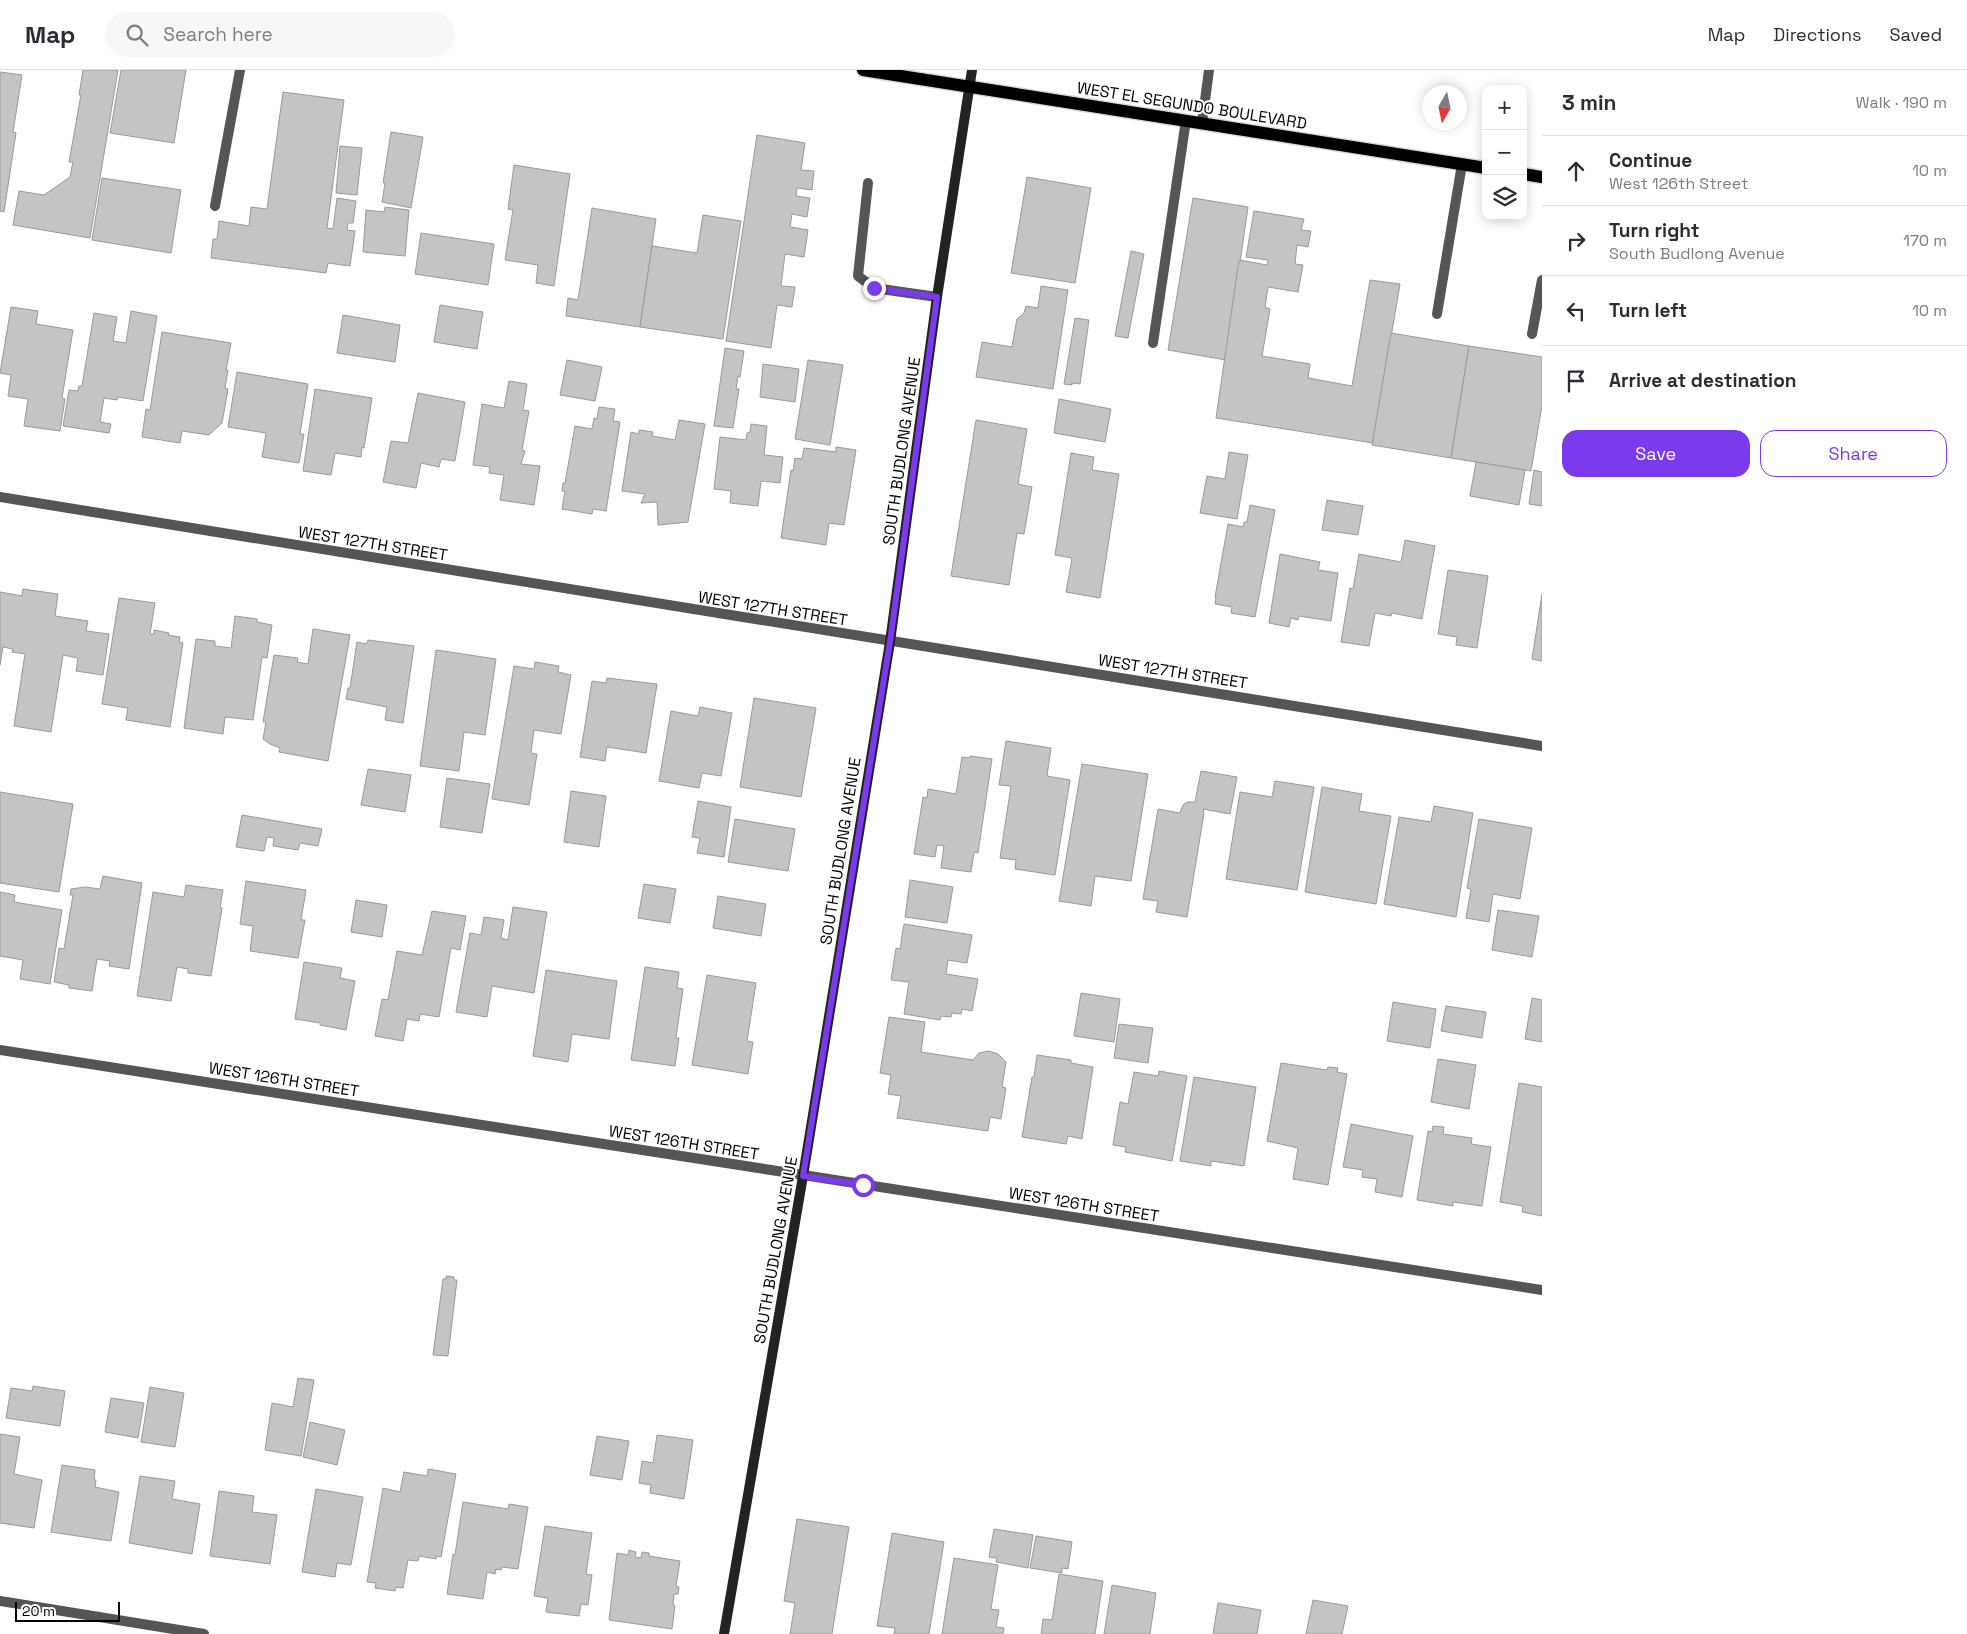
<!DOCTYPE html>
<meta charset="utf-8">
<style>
:root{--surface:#fff;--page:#f7f7f7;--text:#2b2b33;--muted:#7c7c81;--line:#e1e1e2;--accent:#7c3aed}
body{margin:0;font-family:"Space Grotesk",sans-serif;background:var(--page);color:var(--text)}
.controls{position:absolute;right:15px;top:15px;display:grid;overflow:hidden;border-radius:10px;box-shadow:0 2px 12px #0003}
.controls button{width:45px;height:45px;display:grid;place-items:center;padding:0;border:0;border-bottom:1px solid var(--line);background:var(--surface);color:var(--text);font:25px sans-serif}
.compass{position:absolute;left:1422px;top:15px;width:45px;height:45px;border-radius:50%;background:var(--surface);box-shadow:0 2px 12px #0003;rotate:189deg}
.scale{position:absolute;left:15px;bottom:12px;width:105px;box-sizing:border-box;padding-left:5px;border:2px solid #000;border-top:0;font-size:14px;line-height:18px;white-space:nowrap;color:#000;-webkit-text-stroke:4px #fff;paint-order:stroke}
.stop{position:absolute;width:15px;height:15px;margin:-11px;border:4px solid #7c3aed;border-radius:50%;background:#fff}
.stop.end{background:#7c3aed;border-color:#fff;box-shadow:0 1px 5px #0008}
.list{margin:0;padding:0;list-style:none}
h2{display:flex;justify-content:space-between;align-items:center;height:65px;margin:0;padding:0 20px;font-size:21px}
h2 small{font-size:16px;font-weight:400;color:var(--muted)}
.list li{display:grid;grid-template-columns:32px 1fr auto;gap:15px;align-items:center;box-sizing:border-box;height:70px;padding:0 20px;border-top:1px solid var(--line)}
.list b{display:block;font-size:19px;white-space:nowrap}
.list p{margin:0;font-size:16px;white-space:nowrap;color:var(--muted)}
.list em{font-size:16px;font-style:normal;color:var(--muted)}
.actions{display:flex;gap:10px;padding:15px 20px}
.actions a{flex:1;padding:11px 0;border:1px solid var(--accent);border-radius:15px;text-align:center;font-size:18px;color:var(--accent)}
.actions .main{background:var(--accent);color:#fff}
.icon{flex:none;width:28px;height:28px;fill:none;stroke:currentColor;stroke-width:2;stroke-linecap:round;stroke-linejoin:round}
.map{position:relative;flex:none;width:1542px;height:1564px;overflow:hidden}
header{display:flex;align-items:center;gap:30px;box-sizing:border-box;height:70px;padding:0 25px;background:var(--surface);border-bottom:1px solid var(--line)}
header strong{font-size:24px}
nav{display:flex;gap:28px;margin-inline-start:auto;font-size:18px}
.search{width:350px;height:45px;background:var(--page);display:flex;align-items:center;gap:12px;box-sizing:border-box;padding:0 18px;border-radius:28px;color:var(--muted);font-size:19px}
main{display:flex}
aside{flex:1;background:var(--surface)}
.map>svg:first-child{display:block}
.building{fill:#c4c4c4;stroke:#999}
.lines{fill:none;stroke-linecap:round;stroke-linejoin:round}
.primary-casing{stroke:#dbdbdb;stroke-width:15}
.lane{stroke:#555;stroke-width:10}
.street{stroke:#555;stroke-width:10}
.secondary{stroke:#222;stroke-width:10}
.primary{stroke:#000;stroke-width:12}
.route{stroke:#7c3aed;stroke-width:6}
.labels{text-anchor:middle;stroke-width:4;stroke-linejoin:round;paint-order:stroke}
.street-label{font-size:16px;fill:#000;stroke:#fff}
</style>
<header>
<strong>Map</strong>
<div class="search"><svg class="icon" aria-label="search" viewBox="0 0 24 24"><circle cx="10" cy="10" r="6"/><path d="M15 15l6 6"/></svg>Search here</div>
<nav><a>Map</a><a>Directions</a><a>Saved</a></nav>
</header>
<main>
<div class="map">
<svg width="1542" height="1564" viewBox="0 0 1542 1564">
<rect width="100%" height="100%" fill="#fff"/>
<g class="building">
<path d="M83,0h35l-28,168 -77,-13 6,-34 25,4 26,-18 3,-15h-4l12,-67h-2z"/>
<path d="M121,0h65l-12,73 -64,-10z"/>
<path d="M0,2l22,3 -9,57 3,1 -12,79 -4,-1z"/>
<path d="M283,22l61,8 -17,128 6,1 4,-31 19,3 -3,22h-5l-1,7 8,1 -5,35 -22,-3 -2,10 -115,-15 2,-19h4l2,-18 30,5 2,-19 16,2z"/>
<path d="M391,62l32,5 -12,71 -29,-6 3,-19h-2z"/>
<path d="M757,65l48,8 -4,27 13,1 -2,19 -15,-2 -1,8 14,2 -3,19 -15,-3 -2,13 18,3 -4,27 -19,-3 -4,32 14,1 -3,20 -15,-2 -6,43 -45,-7z"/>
<path d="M340,76l22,2 -5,47 -21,-2z"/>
<path d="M514,95l56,9 -16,112 -18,-3 2,-18 -33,-5 8,-50 -5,-1z"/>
<path d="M1027,107l64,11 -16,95 -64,-10z"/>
<path d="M102,108l79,12 -10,63 -79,-13z"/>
<path d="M1193,128l55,9 -22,153 -58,-10z"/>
<path d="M385,137l24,3 -4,46 -42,-4 3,-42 18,2z"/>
<path d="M592,138l64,11 -16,108 -74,-11 2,-18 10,2z"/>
<path d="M1254,141l50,8 -3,11 10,1 -3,16 -11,-2 -2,19 8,1 -5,27 -30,-5 -3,20 5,2 -8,47 48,8 -2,14 44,8 18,-106 30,4 -27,159 -157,-25 23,-158 28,5 1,-5 -22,-3z"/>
<path d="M703,145l38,6 -18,118 -83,-12 12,-81 45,7z"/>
<path d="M421,163l73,11 -6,41 -73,-11z"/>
<path d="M1131,181l13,3 -16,84 -13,-2z"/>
<path d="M1041,216l27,4 -15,99 -77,-12 6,-35 30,5 5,-28 7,-6 2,-7 12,2z"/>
<path d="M440,235l43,7 -6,37 -43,-7z"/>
<path d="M11,237l27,4 -2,13 37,6 -11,68 3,1 -5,32 -36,-5 4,-27 -20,-3 3,-21 -11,-2z"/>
<path d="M131,241l26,5 -14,85 -25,-4 -1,3 -13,-2 -4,24 11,2 -2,9 -46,-7 6,-36 9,1 1,-5h3l12,-73 23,4 -4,24 13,2z"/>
<path d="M343,245l57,10 -5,37 -58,-9z"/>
<path d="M1075,248l14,2 -9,64 -8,-1v2l-8,-1z"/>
<path d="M162,262l69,11 -5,27h2l-3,18 3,1 -6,34 -13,12 -27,-4 -2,12 -38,-6 4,-28 4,1z"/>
<path d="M1391,263l78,13 -18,112 -79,-13z"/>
<path d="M1469,276l73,11v48l-11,66 -80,-13z"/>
<path d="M725,278l19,3 -4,26 -2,-1 -2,13h3l-6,39 -19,-2z"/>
<path d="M567,290l35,7 -7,34 -35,-6z"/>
<path d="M808,290l35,5 -13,80 -35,-6z"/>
<path d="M763,294l36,5 -4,33 -35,-5z"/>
<path d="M237,302l71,12 -8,50h4l-5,29 -37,-6 4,-24 -38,-6z"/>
<path d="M509,311l18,3 -4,26 6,1 -7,39 3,1 -4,13 19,2 -6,39 -34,-5 4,-25 -15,-2 1,-6 -17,-2 9,-61 22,4z"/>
<path d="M315,319l57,9 -8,50 -2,-1 -1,10 -26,-4 -4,22 -28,-4z"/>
<path d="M418,323l47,9 -10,59 -14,-2 -2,8 -18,-4 -5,25 -33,-6 8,-41 17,2z"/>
<path d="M1059,329l52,10 -6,33 -51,-9z"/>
<path d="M599,337l16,2 -2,12 7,1 -14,89 -13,-2 -1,5 -30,-5 3,-18h-3l1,-8h2l10,-57 17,3 2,-11 3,1z"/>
<path d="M679,350l26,4 -17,98 -30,3 -1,-23 -16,1 4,-9 -23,-3 9,-59 8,2v-4l14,2 -1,4 23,4z"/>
<path d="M976,350l51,9 -9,55 14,3 -8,47 -7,-1 -8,52 -58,-9z"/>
<path d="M751,354l16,2 -3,29 19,2 -3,26 -19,-2 -3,25 -28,-3 1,-12 -17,-2 6,-52 26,3 1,-7 3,-1z"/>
<path d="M836,377l20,3 -12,75 -15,-2 -3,22 -45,-7 10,-68 2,1 2,-13 7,1 2,-11 32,4z"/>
<path d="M1229,382l19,3 -11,64 -37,-6 7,-37 18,3z"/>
<path d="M1071,383l23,4 -2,13 27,4 -19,124 -34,-6 6,-34 -17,-3z"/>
<path d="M1476,392l49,8 -6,35 -49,-9z"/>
<path d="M1534,400l8,2v34l-13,-2z"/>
<path d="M1327,430l36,6 -5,29 -36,-5z"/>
<path d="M1250,435l25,5 -20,107 -24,-4 1,-6 -17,-3 1,-7h-1l13,-73 15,3 1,-5h3z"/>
<path d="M1405,470l30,6 -13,73 -30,-6 -1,3 -16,-3 -6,33 -28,-4 9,-54 3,1 6,-35 42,8z"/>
<path d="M1280,484l40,8 -2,8 20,3 -7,48 -32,-5 -1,4 -7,-2 -2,9 -20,-4z"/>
<path d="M1448,500l40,6 -11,72 -21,-3 1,-8 -19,-3z"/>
<path d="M23,519l35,5 -3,22 33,5 -2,10 23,3 -6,41 -27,-4 2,-13 -15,-3 -12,77 -37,-6 11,-72 -13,-2 1,-3 -10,-2 -3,18v-73l22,4z"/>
<path d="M1542,524v67l-10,-2z"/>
<path d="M119,528l36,5 -5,31h4v-4l15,3 -1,2 12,2 -1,5 4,1 -13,84 -44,-7 2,-12 -26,-4z"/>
<path d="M235,546l22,3v3l15,3 -5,33 -5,-1 -9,63 -28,-3 -2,17 -39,-6 12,-89 19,2v5l16,2z"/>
<path d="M313,559l37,6 -22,126 -49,-9 1,-4 -10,-4 -7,-5 3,-17h-3l11,-67 24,3 -1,4 11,2z"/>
<path d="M368,570l46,6 -11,77 -18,-3 2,-13 -41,-8 2,-11h2l7,-46 10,2z"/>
<path d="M436,580l60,9 -11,76 -21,-3 -5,39 -39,-5z"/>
<path d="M535,592l24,4 -1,6 13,3 -10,59 -27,-4 -3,23 6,1 -8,51 -37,-6 22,-133 20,3z"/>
<path d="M607,608l50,6 -11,69 -39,-6 -2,14 -25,-4 12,-76 14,2z"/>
<path d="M754,628l62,10 -15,89 -61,-10z"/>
<path d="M700,637l32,6 -11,63 -19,-3 -3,15 -40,-7 12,-70 27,5z"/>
<path d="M1006,671l45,7 -4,28 23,4 -15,95 -40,-6 1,-9 -16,-2 11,-72 -12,-1z"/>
<path d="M970,686l22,3 -14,94 -4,-1 -3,20 -30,-4 3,-22 -7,-1 -2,12 -21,-3 9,-57 4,1 1,-9 28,5 6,-37 7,1z"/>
<path d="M1082,694l66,10 -17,107 -36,-5 -4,30 -32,-5z"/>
<path d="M368,699l43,6 -6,37 -44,-7z"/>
<path d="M1201,701l36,6 -7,37 -27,-5 1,4 -17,104 -31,-5 2,-11 -15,-2 15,-90 22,4 3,-8 4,-3h8z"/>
<path d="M447,708l43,6 -8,49 -42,-6z"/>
<path d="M1275,711l39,6 -17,103 -71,-11 14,-87 32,5z"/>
<path d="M1322,717l40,7 -3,17 32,5 -15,88 -71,-12z"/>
<path d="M571,721l35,5 -7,51 -35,-5z"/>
<path d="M0,722l73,12 -14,88 -59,-9z"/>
<path d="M698,731l33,6 -7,50 -27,-4 3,-15 -8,-1z"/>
<path d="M1434,736l39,7 -17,104 -72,-13 15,-87 32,5z"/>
<path d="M242,745l80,14 -4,17 -18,-3 -2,7 -25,-4 1,-8 -7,-1 -3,14 -28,-4z"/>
<path d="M735,749l60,10 -7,42 -60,-9z"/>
<path d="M1479,749l53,9 -12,71 -27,-5 -4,28 -23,-4 5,-29 -4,-1z"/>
<path d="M103,806l39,7 -13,86 -20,-3 1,-5 -13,-2 -5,32 -23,-3v-3l-15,-3 5,-34 5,1 9,-54h-3l1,-6 14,-2 15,2z"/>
<path d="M910,810l43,7 -6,36 -42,-6z"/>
<path d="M246,811l60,9 -5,30h4l-7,38 -48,-7 3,-25 -13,-2z"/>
<path d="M644,814l32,5 -6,34 -32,-5z"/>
<path d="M186,815l37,5 -3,18h2l-11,68 -23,-3v-4l-11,-2 -6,34 -34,-5 16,-104 31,5z"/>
<path d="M0,822l15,3 -1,7 48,8 -12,74 -30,-5 3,-19 -23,-4z"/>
<path d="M718,826l48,8 -5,32 -48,-8z"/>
<path d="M356,830l31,5 -5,32 -31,-5z"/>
<path d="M513,837l34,5 -13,81 -42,-7 -5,31 -31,-5 14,-79 11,2 3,-18 20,3 -3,18 7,2z"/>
<path d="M1498,840l41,6 -7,41 -40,-7z"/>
<path d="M432,841l34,5 -6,34 -9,-2 -12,69 -19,-3 -1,7 -12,-2 -4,22 -28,-5 7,-37 6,1 9,-49 25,4z"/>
<path d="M904,854l68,11 -5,28 -19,-3 -2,14 32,5 -6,32 -10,-2 -1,5 -9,-1 -1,4 -10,-1 -1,4 -36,-6 5,-32 -18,-2 5,-32 4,1z"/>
<path d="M304,892l38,6 -2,10 15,3 -9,49 -26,-5v-2l-25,-4z"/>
<path d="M645,897l34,5 -2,16 6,1 -7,49h3l-4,28 -44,-6z"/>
<path d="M546,900l71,11 -8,58 -37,-5 -4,28 -35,-6z"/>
<path d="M707,905l49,8 -9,58 6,1 -5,32 -56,-9z"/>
<path d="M1081,923l39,6 -6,43 -40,-6z"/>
<path d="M1532,928l10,2v42l-17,-3z"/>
<path d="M1393,932l43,7 -6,39 -43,-7z"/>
<path d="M1446,936l40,6 -4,26 -41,-7z"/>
<path d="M889,947l36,5 -4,30 52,8 6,-7 10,-2 9,3 8,8 -4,25 4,1 -5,31 -11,-2 -2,14 -91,-13 4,-22 -13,-2 3,-19 -11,-2z"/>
<path d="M1119,954l34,4 -5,35 -34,-5z"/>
<path d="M1037,985l34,5v3l22,4 -11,72 -14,-3 -2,8 -44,-7 10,-60h2z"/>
<path d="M1438,989l38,6 -7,44 -38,-7z"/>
<path d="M1281,993l46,7 1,-3 10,1 -1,4 10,2 -19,111 -35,-6 5,-31 -31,-7z"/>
<path d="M1159,1001l28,5 -15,85 -47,-9 1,-5 -13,-2 7,-43 8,2 6,-32 24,4z"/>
<path d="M1194,1007l62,10 -12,79 -33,-5v5l-31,-5z"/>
<path d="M1519,1013l23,4v129l-20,-4 1,-6 -23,-4z"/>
<path d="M1351,1054l62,12 -11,61 -27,-5 2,-13 -15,-2 1,-7 -20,-3z"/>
<path d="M1433,1056l11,1 -1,7 29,4 -1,6 20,3 -9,59 -29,-4v4l-36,-6 11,-69 4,1z"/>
<path d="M446,1206l8,1v3h3l-9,76 -15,-1 10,-76h3z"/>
<path d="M298,1308l16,2 -13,76 -36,-6 7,-47 21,4z"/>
<path d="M33,1316l32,5 -5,35 -54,-8 5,-30 21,3z"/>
<path d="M150,1317l34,6 -9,54 -34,-5z"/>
<path d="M111,1328l33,5 -6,35 -33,-6z"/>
<path d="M310,1352l35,8 -8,35 -34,-8z"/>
<path d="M0,1364l20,3 -6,37 28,6 -8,48 -34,-5z"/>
<path d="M657,1365l36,5 -9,59 -34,-6 1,-8 -12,-2 3,-22 11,2z"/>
<path d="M597,1366l32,5 -7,39 -32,-5z"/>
<path d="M62,1395l33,5 -1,10h2l-1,7 24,5 -8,49 -60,-9z"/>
<path d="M428,1399l28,5 -15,83 -5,-1v3l-17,-3 -1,5 -10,-1 -5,28 -7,-1 -1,4 -20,-3 1,-5 -9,-1 16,-94 17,4 4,-20 23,4z"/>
<path d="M140,1406l35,5 -3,18 28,5 -8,50 -63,-11z"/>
<path d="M316,1419l47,8 -12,68 -14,-2 -2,14 -33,-5z"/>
<path d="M219,1421l35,5 -2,16 25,3 -7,49 -60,-8z"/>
<path d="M463,1432l45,7 1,-5 19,3 -10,62 -16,-2 -1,3 -5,-1 -1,5 -8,-2 -4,27 -36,-5 6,-40 2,1z"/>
<path d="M797,1449l52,8 -17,107h-42l5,-31 -11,-2z"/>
<path d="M545,1456l47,7 -6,41 6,1 -4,30 -7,-1 -2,12 -33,-4 2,-14 -14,-2z"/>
<path d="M994,1459l39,6 -5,33 -32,-6 1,-4 -8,-1z"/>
<path d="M892,1463l52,9 -15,92h-35l1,-6 -18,-2z"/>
<path d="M1036,1466l36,6 -4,27 -6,-1v5l-32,-5z"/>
<path d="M629,1480l7,2 -1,5 6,1 1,-6 7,1v3l31,5 -4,25 3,1 -1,7h-4l-1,11 2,1 -3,23 -63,-9 8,-67 11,2z"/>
<path d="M954,1488l44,7 -7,44 8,1 -3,17 8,1 -1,6h-61z"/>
<path d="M1059,1504l44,7 -8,53h-54l2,-15 9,1z"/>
<path d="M1112,1515l44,8 -6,41h-46z"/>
<path d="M1313,1530l35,6 -6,28h-36z"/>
<path d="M1218,1533l43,7 -4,24h-44z"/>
</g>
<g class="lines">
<g class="primary-casing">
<g id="primary">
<path d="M863,0l623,98"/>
<path d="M1523,104l19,3"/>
</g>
</g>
<g class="lane">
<path d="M1202,53l7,-53"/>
<path d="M868,113l-10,93 16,12 63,9"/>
<path d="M215,136l25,-136"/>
<path d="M1437,244l25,-150"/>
<path d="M1532,264l10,-54"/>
<path d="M1153,273l33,-223"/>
</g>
<g class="street">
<path d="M0,427l1542,249"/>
<path d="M0,980l1542,240"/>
<path d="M0,1531l204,33"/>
</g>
<path class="secondary" d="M724,1564l79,-458 87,-534 47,-345 35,-227"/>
<use href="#primary" class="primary"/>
</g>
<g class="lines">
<path class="route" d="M863,1115l-60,-9 87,-534 47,-345 -63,-9"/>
</g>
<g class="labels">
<g class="street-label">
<text transform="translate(1192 35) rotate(9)" y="6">WEST EL SEGUNDO BOULEVARD</text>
<text transform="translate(901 381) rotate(-82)" y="6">SOUTH BUDLONG AVENUE</text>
<text transform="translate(373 473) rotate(9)" y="6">WEST 127TH STREET</text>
<text transform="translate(773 538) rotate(9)" y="6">WEST 127TH STREET</text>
<text transform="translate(1173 601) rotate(9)" y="6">WEST 127TH STREET</text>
<text transform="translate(840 781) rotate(-81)" y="6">SOUTH BUDLONG AVENUE</text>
<text transform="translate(284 1009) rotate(9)" y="6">WEST 126TH STREET</text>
<text transform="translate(684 1072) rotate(9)" y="6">WEST 126TH STREET</text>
<text transform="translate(1084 1134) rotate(9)" y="6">WEST 126TH STREET</text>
<text transform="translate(775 1180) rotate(-80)" y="6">SOUTH BUDLONG AVENUE</text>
</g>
</g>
</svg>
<div class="controls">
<button>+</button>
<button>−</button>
<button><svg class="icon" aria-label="layers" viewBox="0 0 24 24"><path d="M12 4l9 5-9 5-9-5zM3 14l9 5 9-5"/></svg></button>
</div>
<svg class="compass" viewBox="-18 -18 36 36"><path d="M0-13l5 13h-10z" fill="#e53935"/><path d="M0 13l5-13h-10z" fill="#7c7c81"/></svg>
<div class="scale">20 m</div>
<div class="stop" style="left:863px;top:1115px"></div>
<div class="stop end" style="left:874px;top:218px"></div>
</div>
<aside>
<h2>3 min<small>Walk · 190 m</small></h2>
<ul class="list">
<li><svg class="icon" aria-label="ahead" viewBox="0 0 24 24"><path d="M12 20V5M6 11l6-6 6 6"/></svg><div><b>Continue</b><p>West 126th Street</p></div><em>10 m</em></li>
<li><svg class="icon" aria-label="right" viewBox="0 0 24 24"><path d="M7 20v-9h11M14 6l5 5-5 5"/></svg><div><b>Turn right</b><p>South Budlong Avenue</p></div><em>170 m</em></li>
<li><svg class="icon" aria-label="left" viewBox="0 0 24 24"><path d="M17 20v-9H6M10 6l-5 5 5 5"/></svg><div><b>Turn left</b></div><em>10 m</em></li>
<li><svg class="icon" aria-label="arrive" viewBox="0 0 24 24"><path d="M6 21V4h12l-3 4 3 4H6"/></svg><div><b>Arrive at destination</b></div></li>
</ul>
<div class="actions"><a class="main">Save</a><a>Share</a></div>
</aside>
</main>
